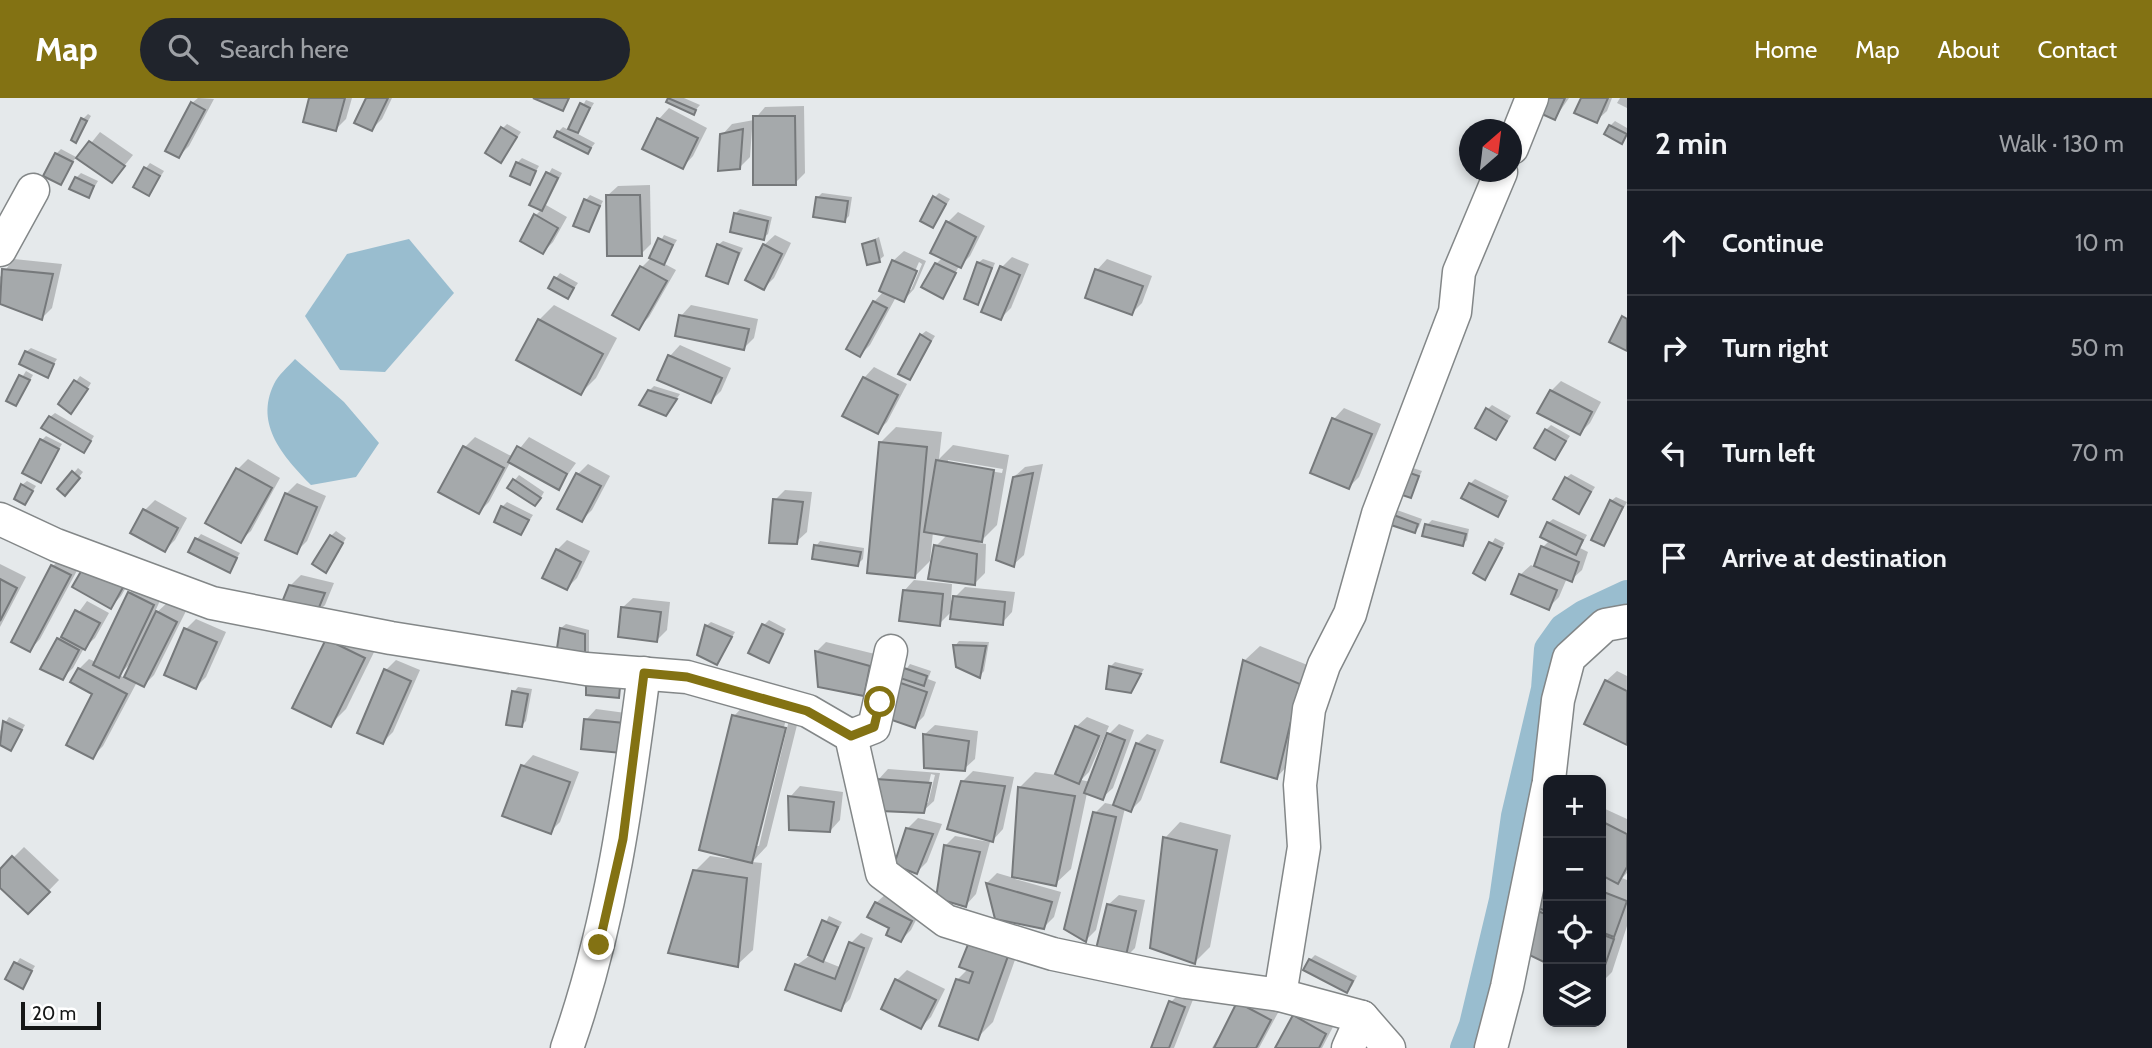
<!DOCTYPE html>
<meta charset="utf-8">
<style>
:root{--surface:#171b24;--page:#20242c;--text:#f1f3f6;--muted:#9ea1a6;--line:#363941;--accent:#837213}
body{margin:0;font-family:Cabin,sans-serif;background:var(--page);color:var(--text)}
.controls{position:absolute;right:21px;bottom:21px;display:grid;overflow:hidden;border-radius:14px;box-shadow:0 4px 10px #0003}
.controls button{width:63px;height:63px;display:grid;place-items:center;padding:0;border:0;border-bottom:2px solid var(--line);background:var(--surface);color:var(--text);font:35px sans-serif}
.compass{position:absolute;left:1459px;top:21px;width:63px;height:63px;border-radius:50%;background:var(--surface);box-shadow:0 4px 10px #0003;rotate:28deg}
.scale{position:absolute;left:21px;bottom:18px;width:80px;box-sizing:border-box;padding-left:7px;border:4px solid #151717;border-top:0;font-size:19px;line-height:24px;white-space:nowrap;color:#151717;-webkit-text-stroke:5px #fff;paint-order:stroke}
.stop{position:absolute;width:21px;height:21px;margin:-16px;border:5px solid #837213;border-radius:50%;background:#fff}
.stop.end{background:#837213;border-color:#fff;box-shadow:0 2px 7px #0008}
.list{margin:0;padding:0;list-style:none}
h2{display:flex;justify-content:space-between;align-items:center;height:91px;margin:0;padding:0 28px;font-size:30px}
h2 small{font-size:23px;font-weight:400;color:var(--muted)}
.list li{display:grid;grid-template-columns:46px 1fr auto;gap:21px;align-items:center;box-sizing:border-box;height:105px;padding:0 28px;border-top:2px solid var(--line)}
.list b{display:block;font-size:26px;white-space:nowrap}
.list em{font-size:23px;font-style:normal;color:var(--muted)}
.icon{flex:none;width:38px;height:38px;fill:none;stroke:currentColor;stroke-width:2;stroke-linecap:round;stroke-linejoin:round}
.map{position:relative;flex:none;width:1627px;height:950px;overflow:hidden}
header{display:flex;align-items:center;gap:42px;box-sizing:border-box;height:98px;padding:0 35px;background:var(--accent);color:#fff}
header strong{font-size:33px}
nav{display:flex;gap:38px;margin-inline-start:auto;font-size:24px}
.search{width:490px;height:63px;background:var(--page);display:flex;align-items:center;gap:18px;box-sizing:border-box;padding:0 24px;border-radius:38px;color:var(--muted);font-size:26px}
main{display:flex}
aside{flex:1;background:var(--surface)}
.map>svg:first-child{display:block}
.water{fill:#99bdcf}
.shadow{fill:#0003;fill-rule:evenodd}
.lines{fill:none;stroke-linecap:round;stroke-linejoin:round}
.canal{stroke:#99bdcf;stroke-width:28}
.building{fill:#a5a9ab;stroke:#76797b;stroke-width:2}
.street-casing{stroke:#838788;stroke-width:35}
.street{stroke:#fff;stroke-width:32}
.route{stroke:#837213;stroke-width:9}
</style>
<header>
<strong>Map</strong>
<div class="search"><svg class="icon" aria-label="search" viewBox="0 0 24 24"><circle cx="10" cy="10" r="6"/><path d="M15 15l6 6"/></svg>Search here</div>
<nav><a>Home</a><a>Map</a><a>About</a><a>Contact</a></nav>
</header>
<main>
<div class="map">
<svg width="1627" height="950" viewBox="0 0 1627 950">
<rect width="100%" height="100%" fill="#e5e9eb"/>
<g class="water">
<path d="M409,141l45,54 -69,79 -45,-2 -35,-54 42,-62z"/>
<path d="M295,261l49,43 35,41 -23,34 -45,8c-27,-28 -57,-60 -37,-101 4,-9 14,-17 21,-25z"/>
</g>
<g class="shadow">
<path d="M198,0l16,1 -25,47 -10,10 13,-53z"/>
<path d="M311,0h41l-6,21 -10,10z"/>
<path d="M368,0h24l-10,21 -10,10z"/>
<path d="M670,0h14l16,7 -7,8 -25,-12z"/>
<path d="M1541,0h28l-14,20z"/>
<path d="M1583,0h29l-5,13 -11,10z"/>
<path d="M1620,0h7v10l-10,-5z"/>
<path d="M586,2l8,3 -18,30 19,10 -7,9 -30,-20 5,-5 6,3z"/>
<path d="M804,8l1,67 -10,10 -41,-54h-2l-2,28 -11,11 -17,-33 10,-11 22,-4 11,-13z"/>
<path d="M669,10l38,20 -14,28 -10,11 -39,-19 15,-29z"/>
<path d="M88,16l3,2 -15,25 7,-22z"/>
<path d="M1615,23l12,7v7l-6,7 -11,-16z"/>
<path d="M507,26l14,8 -20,29 2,-33z"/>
<path d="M100,34l33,23 -21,26 -33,-23z"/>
<path d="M61,51l15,8 -16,26 -4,-29z"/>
<path d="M522,60l17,8 -10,17 -12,-20z"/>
<path d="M150,65l14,8 -15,23 -3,-26z"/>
<path d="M552,70l10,5 -16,32 21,12 -14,25 -10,10 -8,-36 7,-7 -10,-5z"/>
<path d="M81,75l17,8 -9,15 -13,-18z"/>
<path d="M650,87l1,59 -10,10 -34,-58 11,-10z"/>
<path d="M822,95l30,4 -3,19 -4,4 -27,-23z"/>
<path d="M939,95l11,6 -17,27 1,-28z"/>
<path d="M590,97l13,6 -15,29 -2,-30z"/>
<path d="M740,111l32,8 -4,17 -5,4 -28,-24z"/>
<path d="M958,114l27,14 -15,30 -12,12 -15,29 -7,-33 7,-7 4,-34z"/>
<path d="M664,137l13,5 -14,23 13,7 -27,47 -10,10 3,-60 10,-10z"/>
<path d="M775,137l16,8 -17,35 -10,10v-43z"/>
<path d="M879,139l5,19 -5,4 -15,-16z"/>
<path d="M723,143l20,7 -15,34 -10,-37z"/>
<path d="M904,153l22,10 -12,28 -10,11 -8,-3 -26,48 -10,10 14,-53 10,-11 9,-30zM919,164l3,2 -11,26h-4z"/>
<path d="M1012,159l17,7 -18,44 -10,10 1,-51z"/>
<path d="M14,161l48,5 -10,44 -10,10 -42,-16v-25z"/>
<path d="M983,161l12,4 -17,40v-40z"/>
<path d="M1107,161l45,17 -10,27 -10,10 -45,-16 10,-27z"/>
<path d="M560,175l18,10 -10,14 -12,-19z"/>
<path d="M554,207l63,33 -21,40 -15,15 -42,-73z"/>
<path d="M691,207l67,14 -4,19 -10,10 -63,-32z"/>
<path d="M926,233l9,5 -26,42 12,-43z"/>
<path d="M680,247l51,23 -10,23 -10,10 -51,-22 10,-23z"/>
<path d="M31,250l26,11 -10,16 -21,-23z"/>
<path d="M874,269l33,17 -20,38 -10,10 -13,-54z"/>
<path d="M26,273l7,4 -17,29 -8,-4z"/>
<path d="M80,278l11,7 -15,24 -16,-3z"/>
<path d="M1561,283l40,21 -11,21 -10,10 -29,-42z"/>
<path d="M654,288l26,8 -14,20 -17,-23z"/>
<path d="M1492,307l19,11 -15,22 -9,-28z"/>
<path d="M1344,310l37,16 -22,53 -10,10 -15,-68z"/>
<path d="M55,315l39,23 -6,10 -38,-29z"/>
<path d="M1551,327l19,11 -15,22 -9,-28z"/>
<path d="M896,329l46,5 -3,27 14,-14 56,10 -12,70 -18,18 7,1 -1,29 -10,10 -39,-37 11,-11 -14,-3 -3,29 -15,15 -35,-133zM948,362l55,9 -1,4 -54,-9z"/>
<path d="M46,338l16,8 -22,37 2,-41z"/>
<path d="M475,339l38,20 16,-20 47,26 -18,25 -47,-27 -22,41 -10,10 -38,-21 24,-44z"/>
<path d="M248,361l32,19 -29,53 -11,10 -2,-72z"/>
<path d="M588,366l22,12 -18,34 -10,10 -4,-46z"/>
<path d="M1043,366l-19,91 -11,10 1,-88 11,-10z"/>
<path d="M78,370l5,4 -14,17h-9z"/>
<path d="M1413,370l9,3 -12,25 -1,-23z"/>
<path d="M1571,376l24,13 -16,25 -13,-34z"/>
<path d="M519,377l25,17 -4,7 -31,-12z"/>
<path d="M1475,381l34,17 -11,18 -28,-30z"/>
<path d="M27,383l9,5 -11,17 -3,-18z"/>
<path d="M297,385l29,13 -19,45 -11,11 -29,-13 19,-45z"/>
<path d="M785,392l27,2 -5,40 -11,10 -21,-42z"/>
<path d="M1616,399l11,5 -23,42 7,-43z"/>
<path d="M155,402l32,18 -12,22 -10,10 -20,-40z"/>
<path d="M507,404l26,13 -12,18 -19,-26z"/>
<path d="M1397,412l25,9 -3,8 -4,4 -23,-16z"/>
<path d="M1553,421l34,16 -7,13 8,4 -6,18 -11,10 -4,-2 -8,19 -10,10 -29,-32 11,-10 4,2 8,-20 7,-7 -2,-17z"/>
<path d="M1432,422l37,9 -2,11 -5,5 -35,-20z"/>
<path d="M336,433l10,7 -16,28 1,-30z"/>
<path d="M201,436l39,19 -11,18 -32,-32z"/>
<path d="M1495,440l10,5 -20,35 -10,-5z"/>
<path d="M567,442l23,11 -13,27 -10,10 -10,-38z"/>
<path d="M820,443l44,7 -1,11 -5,5 -42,-18z"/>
<path d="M63,458l17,9 -40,74 -10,11 23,-84z"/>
<path d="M0,466l26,13 -26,50z"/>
<path d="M135,474l-14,24 -10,11 -37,-21z"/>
<path d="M301,477l33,8 -9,22 -10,10 -25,-29z"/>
<path d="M914,482l38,4 -1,17 14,-14 50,5 -3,20 -10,11 -49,-13 -14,14 -35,-33z"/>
<path d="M140,485l23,11 -10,22 15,-14 18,9 -32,64 -10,10 -7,-3 -34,64 -10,10 2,-63 -16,-24 10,-10 7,3 34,-69zM133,563l-8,17 -6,-3z"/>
<path d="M633,500l37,4 -3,28 -10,10 -35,-32z"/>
<path d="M87,503l22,12 -14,25 -11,10 -11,20 -11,10 -3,-39z"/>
<path d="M196,521l30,13 -20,45 -10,10 -10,-58z"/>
<path d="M769,522l17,9 -18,32 -4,-36z"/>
<path d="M711,524l24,10 -18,31 -11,-37z"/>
<path d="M566,526l23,6v22l-4,5 -24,-29z"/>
<path d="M328,542l51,2 -33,67 -16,16z"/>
<path d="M959,543l30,1 -5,29 -4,5 -25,-30z"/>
<path d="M826,544l53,13 -5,28 -10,11 -48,-42z"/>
<path d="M1260,548l55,22 -23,93 -15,16 -33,-116z"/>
<path d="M396,562l24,10 -27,62 -10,10 3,-72z"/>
<path d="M1115,564l29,7 -14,23 -20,-25z"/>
<path d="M910,566l21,7 -3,8 8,3 -12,34 -10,10 -17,-44z"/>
<path d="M1617,573l10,5v67l-41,-20 20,-42z"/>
<path d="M518,589l14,2 -6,32 -4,4 -8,-33z"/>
<path d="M749,602l51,13 -33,133 -15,16 10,1 -9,87 -16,15 -42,-94 15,-15 20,3 4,-143zM786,621l3,1 -30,126h-4z"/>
<path d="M596,611l37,5 -3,27 -44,-21z"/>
<path d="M9,619l16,8 -14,24 -11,-6v-12z"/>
<path d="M1087,619l22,9 -20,46 -8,8 10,2 18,-48 10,-10 15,6 -21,58 -11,10 -15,-5 -16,76 -16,15 -39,-8 -1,3 46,13 -7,25 -10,10 -47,-9 -10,-35 10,-10 17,5 6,-91 15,-15 21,3 20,-48z"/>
<path d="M935,627l43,6 -3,28 -11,10 -40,-34z"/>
<path d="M1147,636l17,6 -23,60 -10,10 -6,-2 -29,122 -10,10 9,-127 10,-10 10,2 22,-61z"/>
<path d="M533,657l46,17 -19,50 -10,10 -45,-17 18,-49z"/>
<path d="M888,671l52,4 -6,28 -11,10 -45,-31zM931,676l4,1 -7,28h-4z"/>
<path d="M973,673l41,6 -11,52 -10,11 -31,-58z"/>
<path d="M800,688l43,6 -3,28 -10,11 -40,-34z"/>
<path d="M1603,710l24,11v54l-5,5 5,2v46l-15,46 -11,11z"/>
<path d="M918,720l24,6 -15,38 -10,10 -9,-44z"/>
<path d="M1180,724l51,13 -21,112 -15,15 -30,-124z"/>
<path d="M955,738l35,6 -14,52 -10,11 -21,-59z"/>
<path d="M24,749l35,33 -31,32 -28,-27v-14z"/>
<path d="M1548,768v97l-23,-12 19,-81z"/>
<path d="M887,795l34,17 -10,20 -10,10 -25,-37z"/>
<path d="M1119,797l26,5 -10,48 -10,10 -17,-53z"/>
<path d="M829,818l13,6 -20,38 20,8 9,-25 10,-10 12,5 -23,61 -10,10 -43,-44 12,-9z"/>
<path d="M1022,842l-29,82 -16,16 -20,-58 11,-11z"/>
<path d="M1315,857l42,21 -5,10 -5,5 -37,-31z"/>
<path d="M20,860l15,8 -13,21 -15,-9z"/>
<path d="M907,872l38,19 -14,28 -10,10 -24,-47z"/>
<path d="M1181,894l13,5 -20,51h-21l18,-46z"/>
<path d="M1238,905l42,6 -21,39h-47z"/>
<path d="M1304,908l31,17 -13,25h-45l17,-32z"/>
</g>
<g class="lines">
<path class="canal" d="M1464,950l9,-23 30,-125 12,-84 30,-127 3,-40 15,-21 21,-14 43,-20"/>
</g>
<g class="building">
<path d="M309,0h36l-9,33 -33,-9z"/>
<path d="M366,0h22l-16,33 -18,-8z"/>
<path d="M533,0h36l-6,13z"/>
<path d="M668,0l28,12 -2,5 -28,-13z"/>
<path d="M1539,0h26l-10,22 -22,-10z"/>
<path d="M1581,0h27l-11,25 -23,-10z"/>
<path d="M191,4l14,8 -26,48 -14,-7z"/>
<path d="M580,5l10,5 -12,25 -10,-4z"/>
<path d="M753,18h42l1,69h-43z"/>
<path d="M81,20l6,3 -11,22 -5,-3z"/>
<path d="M657,20l41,20 -15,31 -41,-20z"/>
<path d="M1609,27l18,9 -5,10 -18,-10z"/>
<path d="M501,29l16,10 -16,26 -16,-10z"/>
<path d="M743,31l-3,40 -22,2 2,-37z"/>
<path d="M557,33l34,17 -3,6 -34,-17z"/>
<path d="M89,43l36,25 -13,17 -36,-25z"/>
<path d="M55,55l18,9 -12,23 -18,-9z"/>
<path d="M516,64l20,9 -6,14 -20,-9z"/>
<path d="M144,69l16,9 -11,20 -16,-9z"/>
<path d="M546,74l12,6 -16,33 -13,-6z"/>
<path d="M75,79l19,9 -5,12 -20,-9z"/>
<path d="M606,97h34l2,61h-35z"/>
<path d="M933,98l13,8 -13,24 -13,-7z"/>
<path d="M816,99l32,4 -3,21 -32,-5z"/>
<path d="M584,101l16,7 -11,26 -16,-6z"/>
<path d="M734,115l34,8 -4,19 -34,-8z"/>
<path d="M534,116l24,14 -15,26 -23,-13z"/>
<path d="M946,123l30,16 -15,31 -31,-15z"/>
<path d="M658,140l15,7 -9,20 -15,-7z"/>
<path d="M875,142l5,22 -13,3 -5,-21z"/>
<path d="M717,146l22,9 -11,31 -22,-8z"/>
<path d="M763,146l19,10 -18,36 -19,-10z"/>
<path d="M892,162l25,11 -13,31 -25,-11z"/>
<path d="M977,164l15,6 -14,37 -14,-6z"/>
<path d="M935,165l21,10 -13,26 -22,-12z"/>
<path d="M640,168l27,15 -28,49 -27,-15z"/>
<path d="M1000,168l20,9 -19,45 -20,-8z"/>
<path d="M2,171l51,5 -11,46 -42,-16z"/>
<path d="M1095,171l48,17 -11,29 -47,-17z"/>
<path d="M554,179l20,11 -6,11 -20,-11z"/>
<path d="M873,203l14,7 -27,49 -14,-8z"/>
<path d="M679,217l70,14 -5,21 -69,-14z"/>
<path d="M1622,218l5,3v32l-18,-9z"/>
<path d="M538,221l65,35 -22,41 -65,-35z"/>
<path d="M920,236l11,7 -21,39 -12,-6z"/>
<path d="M25,253l29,13 -6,14 -29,-14z"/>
<path d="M668,257l54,23 -11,25 -54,-23z"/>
<path d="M19,277l11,5 -14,26 -10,-5z"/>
<path d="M863,279l35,18 -20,39 -36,-18z"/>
<path d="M74,282l14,9 -17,25 -13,-10z"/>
<path d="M648,292l29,9 -11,17 -27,-11z"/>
<path d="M1550,292l42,22 -12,23 -43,-22z"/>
<path d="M1486,310l21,13 -11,19 -21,-12z"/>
<path d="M49,318l42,25 -7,12 -43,-25z"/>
<path d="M1332,320l40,16 -23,55 -39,-16z"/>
<path d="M1545,331l21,12 -11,19 -21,-12z"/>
<path d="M40,341l19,10 -18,34 -19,-10z"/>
<path d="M879,344l48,5 -12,131 -48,-5z"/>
<path d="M463,348l41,22 -25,46 -41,-22z"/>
<path d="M517,348l50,28 -8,16 -51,-28z"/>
<path d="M936,362l58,10 -12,72 -58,-10z"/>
<path d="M236,370l36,20 -31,55 -36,-20z"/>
<path d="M72,373l8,7 -15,18 -8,-7z"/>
<path d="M1407,374l12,4 -8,22 -12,-4z"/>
<path d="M576,375l25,13 -19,36 -25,-13z"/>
<path d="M1033,375l-19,94 -18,-7 17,-83z"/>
<path d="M1565,379l26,15 -12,22 -26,-15z"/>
<path d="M513,381l28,19 -6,8 -28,-18z"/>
<path d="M1469,385l37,18 -8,16 -37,-19z"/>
<path d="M21,386l12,7 -8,14 -11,-6z"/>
<path d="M285,395l32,14 -20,47 -32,-14z"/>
<path d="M773,401l30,3 -6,42 -28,-1z"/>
<path d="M1610,402l13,7 -19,39 -13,-6z"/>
<path d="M501,408l28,14 -8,15 -27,-13z"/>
<path d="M143,411l35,19 -13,24 -35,-19z"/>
<path d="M1391,416l27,10 -3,9 -27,-9z"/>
<path d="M1547,424l36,18 -7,15 -36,-18z"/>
<path d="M1425,426l41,10 -3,12 -41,-10z"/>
<path d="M330,437l13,8 -17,30 -14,-9z"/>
<path d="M195,440l42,20 -7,15 -42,-21z"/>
<path d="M1489,444l13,6 -17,32 -12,-7z"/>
<path d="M814,447l47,7 -3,14 -46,-7z"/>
<path d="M934,447l43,9 -2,31 -47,-6z"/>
<path d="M1541,448l38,16 -7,20 -38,-16z"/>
<path d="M556,451l25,13 -14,28 -25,-12z"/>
<path d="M87,463l39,21 -15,27 -39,-22z"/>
<path d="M51,467l20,10 -41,77 -19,-10z"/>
<path d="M1519,476l38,16 -8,20 -38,-16z"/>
<path d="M0,481l17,9 -17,33z"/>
<path d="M289,487l36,8 -10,24 -35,-10z"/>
<path d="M903,492l40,4 -3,32 -41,-5z"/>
<path d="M128,494l26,13 -35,73 -26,-13z"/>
<path d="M953,498l52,6 -2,23 -53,-6z"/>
<path d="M621,509l40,5 -4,30 -39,-5z"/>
<path d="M75,512l25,13 -15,27 -24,-13z"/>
<path d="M156,513l21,11 -33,65 -20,-10z"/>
<path d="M762,526l21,10 -14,29 -21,-10z"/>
<path d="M705,527l27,12 -15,28 -20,-10z"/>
<path d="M184,530l33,14 -21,47 -32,-14z"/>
<path d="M560,530l25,6v25l-29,-4z"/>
<path d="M57,540l22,12 -16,30 -23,-11z"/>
<path d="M326,541l39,19 -34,69 -39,-19z"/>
<path d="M953,547l33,1 -6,32 -24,-11z"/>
<path d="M815,553l55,15 -6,30 -46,-9z"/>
<path d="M1243,562l57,24 -23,95 -56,-17z"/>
<path d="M1109,568l32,8 -10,19 -25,-4z"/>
<path d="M78,570l49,26 -34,65 -27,-14 26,-51 -22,-12z"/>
<path d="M904,570l23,8 -3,10 -24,-8z"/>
<path d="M384,571l27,12 -28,63 -26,-11z"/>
<path d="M1605,582l22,11v54l-43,-21z"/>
<path d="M895,583l32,11 -12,36 -32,-11z"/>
<path d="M586,587l34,2 -1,11 -33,-3z"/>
<path d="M512,593l16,3 -6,33 -16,-2z"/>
<path d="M732,617l54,13 -34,135 -53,-13z"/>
<path d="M584,621l40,4 -3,30 -40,-4z"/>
<path d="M3,623l19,9 -11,21 -11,-6z"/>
<path d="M1075,628l24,10 -20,48 -24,-10z"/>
<path d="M1107,635l18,7 -22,60 -19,-7z"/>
<path d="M923,636l46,7 -4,30 -41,-3z"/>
<path d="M1136,645l19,7 -24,62 -18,-7z"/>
<path d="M521,667l49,17 -19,52 -49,-18z"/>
<path d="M876,681l55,4 -7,30 -43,-2z"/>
<path d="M961,683l44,5 -12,56 -46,-13z"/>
<path d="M1018,689l57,9 -19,90 -44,-9z"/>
<path d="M788,698l46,6 -4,30 -41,-2z"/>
<path d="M1093,714l23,5 -30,125 -22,-13z"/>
<path d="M1601,723l26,13v33l-9,17 -17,-9z"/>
<path d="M906,730l27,6 -16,40 -23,-9z"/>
<path d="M1163,739l54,13 -22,114 -45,-16z"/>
<path d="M944,747l36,7 -14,55 -30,-9z"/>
<path d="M12,758l38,36 -22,22 -28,-26v-19z"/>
<path d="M1543,771l5,2v41l-19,-8z"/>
<path d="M693,772l54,8 -9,89 -70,-14z"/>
<path d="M986,785l66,19 -8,27 -49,-10z"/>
<path d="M1601,793l26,10 -13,36 -13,-5z"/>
<path d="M875,804l37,19 -11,21 -15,-7 3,-7 -22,-11z"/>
<path d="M1107,806l29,7 -11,49 -30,-7z"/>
<path d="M1532,811l16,6v49l-25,-12z"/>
<path d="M822,822l16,7 -15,35 -15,-7z"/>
<path d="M1601,836l13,5 -13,38z"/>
<path d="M849,844l15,6 -23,63 -56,-21 10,-26 40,15z"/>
<path d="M969,844l39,14 -30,84 -39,-14 17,-47 13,4 4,-11 -14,-5z"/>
<path d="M1309,861l44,22 -6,12 -44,-23z"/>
<path d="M14,864l18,9 -9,18 -18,-10z"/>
<path d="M895,881l41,21 -15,29 -40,-20z"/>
<path d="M1169,903l16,6 -16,41h-18z"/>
<path d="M1237,904l34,18 -15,28h-42z"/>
<path d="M1293,917l33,19 -7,14h-44z"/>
</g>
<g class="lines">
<g class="street-casing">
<g id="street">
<path d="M1512,50l20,-50"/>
<path d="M0,152l33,-60"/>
<path d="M0,421l56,26 156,58 179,35 195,31 101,8 121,34 43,25 31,137 64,48 107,33 133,28 94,13 82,22 27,31"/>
<path d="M851,638l23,-9 17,-76"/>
<path d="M1549,682l9,-80 11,-42 36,-33 22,-4"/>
<path d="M1280,897l24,-148 -4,-62 9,-76 15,-44 26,-51 28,-100 77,-202 4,-40 42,-100"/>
<path d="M567,950c44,-125 60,-244 77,-375"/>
<path d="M1348,950l14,-31"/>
<path d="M1491,950l16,-61 41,-201"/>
</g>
</g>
<use href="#street" class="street"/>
</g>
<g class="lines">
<path class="route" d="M599,847l24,-106 21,-166 43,4 120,34 44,25 23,-9 6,-25"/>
</g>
</svg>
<div class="controls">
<button>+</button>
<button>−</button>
<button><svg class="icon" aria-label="locate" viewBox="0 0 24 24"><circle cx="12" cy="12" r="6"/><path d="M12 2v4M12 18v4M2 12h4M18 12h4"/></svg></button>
<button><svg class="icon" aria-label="layers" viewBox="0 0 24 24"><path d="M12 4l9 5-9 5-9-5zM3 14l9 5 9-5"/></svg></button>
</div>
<svg class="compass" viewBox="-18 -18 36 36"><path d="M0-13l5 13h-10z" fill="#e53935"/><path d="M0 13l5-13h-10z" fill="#9ea1a6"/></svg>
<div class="scale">20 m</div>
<div class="stop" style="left:880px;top:604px"></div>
<div class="stop end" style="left:599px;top:847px"></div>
</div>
<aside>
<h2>2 min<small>Walk · 130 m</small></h2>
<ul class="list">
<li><svg class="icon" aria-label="ahead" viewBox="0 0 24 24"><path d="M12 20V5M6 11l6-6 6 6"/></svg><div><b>Continue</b></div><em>10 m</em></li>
<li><svg class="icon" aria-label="right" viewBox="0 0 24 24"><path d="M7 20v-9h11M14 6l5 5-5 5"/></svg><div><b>Turn right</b></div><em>50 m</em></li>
<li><svg class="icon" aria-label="left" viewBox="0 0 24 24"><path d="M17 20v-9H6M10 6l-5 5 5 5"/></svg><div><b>Turn left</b></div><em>70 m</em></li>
<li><svg class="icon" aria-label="arrive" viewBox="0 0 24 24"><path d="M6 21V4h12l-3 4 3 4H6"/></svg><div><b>Arrive at destination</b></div></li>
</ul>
</aside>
</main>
